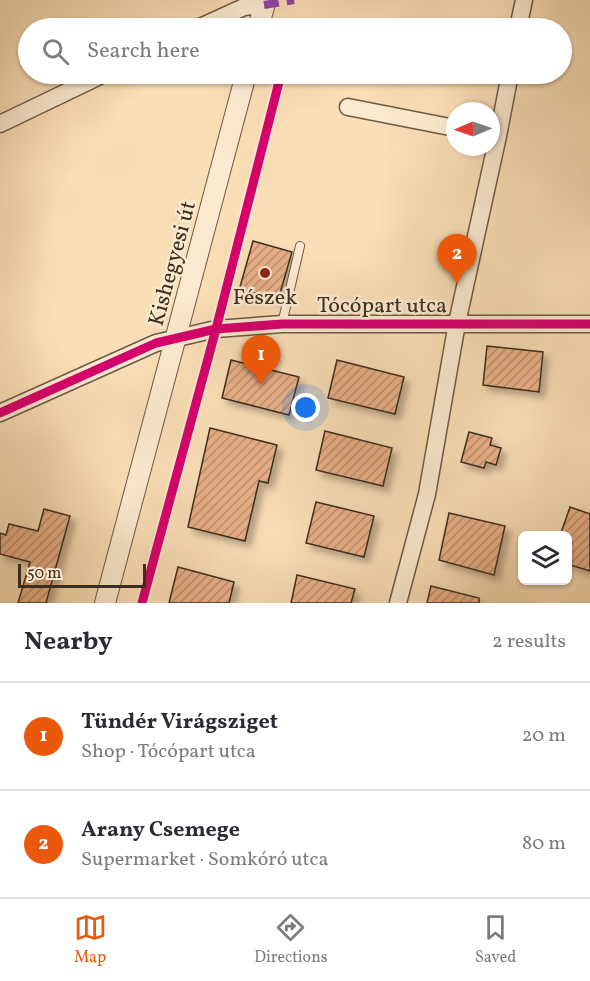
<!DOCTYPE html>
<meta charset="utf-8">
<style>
:root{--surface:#fff;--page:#f7f7f7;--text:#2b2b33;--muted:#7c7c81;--line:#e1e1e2;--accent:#ea580c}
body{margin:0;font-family:Vollkorn,serif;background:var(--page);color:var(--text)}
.controls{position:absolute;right:18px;bottom:18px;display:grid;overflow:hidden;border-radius:9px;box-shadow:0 2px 4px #0004}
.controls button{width:54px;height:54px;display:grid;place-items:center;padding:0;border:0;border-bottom:2px solid var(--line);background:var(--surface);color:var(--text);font:30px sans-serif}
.compass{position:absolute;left:446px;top:102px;width:54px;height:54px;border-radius:50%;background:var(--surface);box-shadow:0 2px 4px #0004;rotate:268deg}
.scale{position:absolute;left:18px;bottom:15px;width:128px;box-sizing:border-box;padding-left:6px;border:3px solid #3d2d1f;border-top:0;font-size:16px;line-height:21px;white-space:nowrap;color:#3d2d1f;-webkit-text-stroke:4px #fcead0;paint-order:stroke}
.you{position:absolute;left:306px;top:408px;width:21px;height:21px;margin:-15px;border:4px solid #fff;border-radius:50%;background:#1a73e8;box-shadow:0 0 0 9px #1a73e833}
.badge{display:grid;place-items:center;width:39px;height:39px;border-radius:50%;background:var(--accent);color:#fff;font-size:20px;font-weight:700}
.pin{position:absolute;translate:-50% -50px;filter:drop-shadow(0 2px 3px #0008)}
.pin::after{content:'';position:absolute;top:32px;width:21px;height:18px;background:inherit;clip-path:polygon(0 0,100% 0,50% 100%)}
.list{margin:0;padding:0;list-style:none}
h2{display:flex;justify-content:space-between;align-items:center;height:78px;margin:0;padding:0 24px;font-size:26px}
h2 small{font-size:20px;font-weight:400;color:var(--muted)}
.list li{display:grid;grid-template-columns:39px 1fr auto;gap:18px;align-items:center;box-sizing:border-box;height:108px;padding:0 24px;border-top:2px solid var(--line)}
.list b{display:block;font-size:22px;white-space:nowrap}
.list p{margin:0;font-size:20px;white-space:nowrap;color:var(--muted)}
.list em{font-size:20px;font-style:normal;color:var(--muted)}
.icon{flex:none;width:33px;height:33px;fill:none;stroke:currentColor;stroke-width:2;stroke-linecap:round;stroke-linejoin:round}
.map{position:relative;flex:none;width:590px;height:603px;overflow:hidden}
.search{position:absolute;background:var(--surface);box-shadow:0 2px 4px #0004;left:18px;right:18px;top:18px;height:66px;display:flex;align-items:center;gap:15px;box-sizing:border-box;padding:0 21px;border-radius:33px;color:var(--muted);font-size:22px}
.sheet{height:294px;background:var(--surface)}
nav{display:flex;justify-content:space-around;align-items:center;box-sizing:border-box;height:84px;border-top:2px solid var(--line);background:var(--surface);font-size:16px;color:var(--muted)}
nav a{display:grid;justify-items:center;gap:3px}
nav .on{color:var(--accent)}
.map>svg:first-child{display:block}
.building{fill:url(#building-hatch);stroke:#3d2d1f;stroke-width:1.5;filter:url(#shadow)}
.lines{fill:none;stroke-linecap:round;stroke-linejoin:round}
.service-casing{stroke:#6c5945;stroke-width:10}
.minor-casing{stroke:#6c5945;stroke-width:19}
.tertiary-casing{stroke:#6c5945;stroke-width:22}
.service{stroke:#fcead0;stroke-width:8}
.minor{stroke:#fcead0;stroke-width:16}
.tertiary{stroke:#fcead0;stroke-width:20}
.quiet{stroke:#8e44ad;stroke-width:8;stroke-dasharray:15 8;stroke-linecap:butt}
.cycleway-casing{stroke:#fcead0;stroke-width:13}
.cycleway{stroke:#d6006c;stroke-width:9}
.poi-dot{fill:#8f2418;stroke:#fcead0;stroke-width:2}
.labels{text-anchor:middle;stroke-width:5;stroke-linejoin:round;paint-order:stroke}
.street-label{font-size:22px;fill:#3d2d1f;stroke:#fcead0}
.poi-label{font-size:22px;fill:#3d2d1f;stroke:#fcead0}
</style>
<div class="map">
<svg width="590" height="603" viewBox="0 0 590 603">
<defs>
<pattern id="building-hatch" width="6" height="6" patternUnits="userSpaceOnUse" patternTransform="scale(1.5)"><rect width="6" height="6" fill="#e8af87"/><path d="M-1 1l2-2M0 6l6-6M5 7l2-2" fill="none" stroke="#bd8f6e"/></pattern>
<filter id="shadow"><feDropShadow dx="5.5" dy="5.5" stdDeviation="3" flood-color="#0004"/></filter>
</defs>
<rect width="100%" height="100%" fill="#fadeb6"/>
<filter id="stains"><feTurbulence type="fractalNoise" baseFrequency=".00333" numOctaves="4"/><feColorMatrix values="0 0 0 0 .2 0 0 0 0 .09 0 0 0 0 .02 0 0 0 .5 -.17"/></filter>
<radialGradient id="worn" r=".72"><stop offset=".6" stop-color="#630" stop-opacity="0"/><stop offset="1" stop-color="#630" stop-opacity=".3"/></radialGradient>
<g class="building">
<path d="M253,241l39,11 -14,48 -24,-7 -1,5 -15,-4z"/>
<path d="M487,346l56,6 -4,40 -56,-7z"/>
<path d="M231,360l68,17 -10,38 -67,-17z"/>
<path d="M337,360l67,17 -9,37 -67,-16z"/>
<path d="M210,428l67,17 -9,38 -9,-2 -14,60 -57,-14z"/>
<path d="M325,431l67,17 -9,38 -67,-16z"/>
<path d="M469,432l23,6 -2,7 11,3 -5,17 -10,-3 -2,6 -23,-6z"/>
<path d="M316,502l58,14 -10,41 -58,-14z"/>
<path d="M570,507l20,7v57l-23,-7v-28h-7z"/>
<path d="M44,509l26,7 -24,87h-28l12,-41 -30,-8v-21l6,2 3,-11 29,7z"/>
<path d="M449,513l56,13 -11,49 -55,-15z"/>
<path d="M178,567l56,15 -5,21h-60z"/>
<path d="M297,575l58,14 -4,14h-60z"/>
<path d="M431,586l48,12v5h-52z"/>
</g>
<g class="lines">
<g class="service-casing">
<path id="service" d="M282,324l18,-78"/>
</g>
<g class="minor-casing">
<g id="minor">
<path d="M198,28l46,-21 20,-2"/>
<path d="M518,28l6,-28"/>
<path d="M348,107l107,21"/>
<path d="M0,124l104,-50"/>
<path d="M0,413l156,-70 60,-14 66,-5h308"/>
<path d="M398,603l29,-109 30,-171 41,-187 12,-62"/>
</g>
</g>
<g class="tertiary-casing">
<g id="tertiary">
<path d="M258,28l8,-28"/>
<path d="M105,603l141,-529"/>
</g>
</g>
<use href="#service" class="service"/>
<use href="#minor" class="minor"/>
<use href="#tertiary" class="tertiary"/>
<path class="quiet" d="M264,5l30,-5"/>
<g class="cycleway-casing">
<g id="cycleway">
<path d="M0,413l156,-70 60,-14 66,-5h308"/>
<path d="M142,603l74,-274 65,-255"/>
</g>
</g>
<use href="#cycleway" class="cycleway"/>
</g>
<circle class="poi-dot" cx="265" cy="273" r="6"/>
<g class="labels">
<g class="street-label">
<text transform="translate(171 263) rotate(-75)" y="8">Kishegyesi út</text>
<text x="382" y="312">Tócópart utca</text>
</g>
<g class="poi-label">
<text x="265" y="304">Fészek</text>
</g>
</g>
<rect width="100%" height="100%" filter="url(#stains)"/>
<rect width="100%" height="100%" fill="url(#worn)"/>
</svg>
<div class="controls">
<button><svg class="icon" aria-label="layers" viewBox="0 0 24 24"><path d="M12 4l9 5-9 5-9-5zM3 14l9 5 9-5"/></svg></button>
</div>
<svg class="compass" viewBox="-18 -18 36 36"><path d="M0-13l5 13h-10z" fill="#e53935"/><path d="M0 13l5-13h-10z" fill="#7c7c81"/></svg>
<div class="scale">50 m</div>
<div class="you"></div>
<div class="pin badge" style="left:261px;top:385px">1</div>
<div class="pin badge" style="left:457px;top:284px">2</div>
<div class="search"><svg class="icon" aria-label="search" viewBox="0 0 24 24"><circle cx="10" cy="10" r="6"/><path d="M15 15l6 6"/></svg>Search here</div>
</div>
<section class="sheet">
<h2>Nearby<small>2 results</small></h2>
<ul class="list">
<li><span class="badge">1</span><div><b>Tündér Virágsziget</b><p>Shop · Tócópart utca</p></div><em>20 m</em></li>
<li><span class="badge">2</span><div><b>Arany Csemege</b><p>Supermarket · Somkóró utca</p></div><em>80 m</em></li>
</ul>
</section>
<nav>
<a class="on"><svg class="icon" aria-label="map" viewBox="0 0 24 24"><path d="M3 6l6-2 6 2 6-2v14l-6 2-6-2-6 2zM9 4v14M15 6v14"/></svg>Map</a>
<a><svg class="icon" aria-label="directions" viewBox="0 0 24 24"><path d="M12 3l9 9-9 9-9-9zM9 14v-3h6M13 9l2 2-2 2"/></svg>Directions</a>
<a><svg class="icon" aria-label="saved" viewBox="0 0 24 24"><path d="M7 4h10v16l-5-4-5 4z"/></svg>Saved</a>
</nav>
